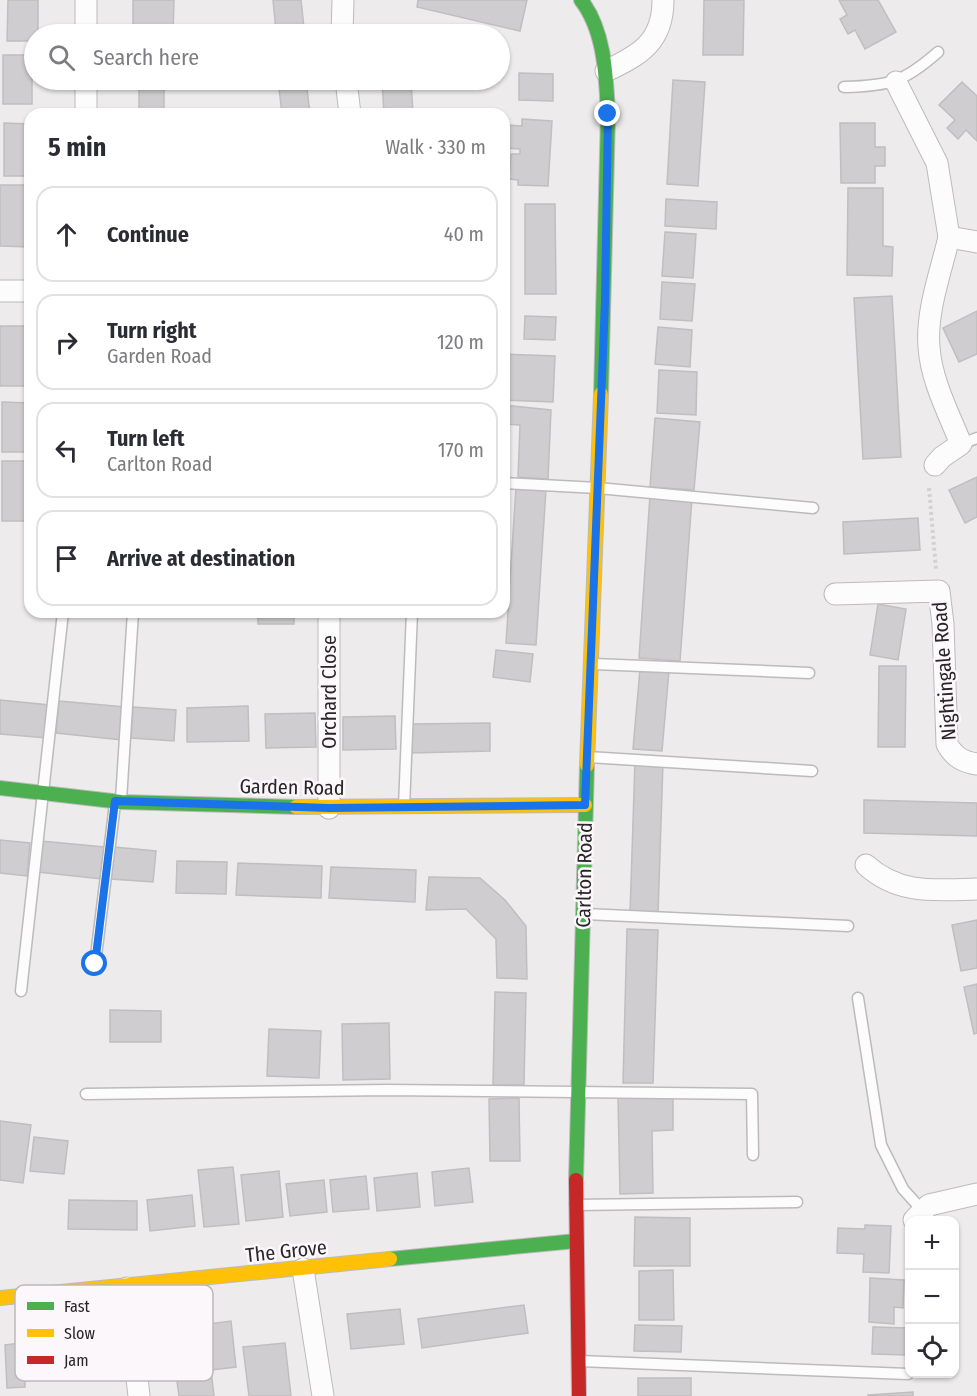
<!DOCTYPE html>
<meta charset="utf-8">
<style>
:root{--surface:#fff;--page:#f2f2f3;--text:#2b2b33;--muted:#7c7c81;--line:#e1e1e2}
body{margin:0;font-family:"Fira Sans Condensed",sans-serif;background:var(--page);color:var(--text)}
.controls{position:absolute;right:18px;bottom:18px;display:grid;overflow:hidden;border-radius:12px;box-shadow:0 2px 4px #0004}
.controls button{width:54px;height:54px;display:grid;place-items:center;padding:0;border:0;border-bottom:2px solid var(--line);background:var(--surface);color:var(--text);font:30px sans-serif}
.stop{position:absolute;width:18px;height:18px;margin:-14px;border:4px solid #1a73e8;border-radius:50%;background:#fff}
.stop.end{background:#1a73e8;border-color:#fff;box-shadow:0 2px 6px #0008}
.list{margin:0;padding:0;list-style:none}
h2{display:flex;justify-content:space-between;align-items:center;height:78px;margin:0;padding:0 24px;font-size:26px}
h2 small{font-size:20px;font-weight:400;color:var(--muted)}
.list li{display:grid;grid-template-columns:39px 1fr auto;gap:18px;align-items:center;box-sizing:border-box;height:96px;margin:0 12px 12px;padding:0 12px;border:2px solid var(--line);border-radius:18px}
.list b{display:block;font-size:22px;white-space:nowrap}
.list p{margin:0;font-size:20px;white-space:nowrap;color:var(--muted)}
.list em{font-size:20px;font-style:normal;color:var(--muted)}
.icon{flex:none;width:33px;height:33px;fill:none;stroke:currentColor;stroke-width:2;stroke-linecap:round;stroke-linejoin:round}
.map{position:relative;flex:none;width:977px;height:1396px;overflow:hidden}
.search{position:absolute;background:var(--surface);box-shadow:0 2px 4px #0004;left:24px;top:24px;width:486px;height:66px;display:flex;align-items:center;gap:15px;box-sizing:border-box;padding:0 21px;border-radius:33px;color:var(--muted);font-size:22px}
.panel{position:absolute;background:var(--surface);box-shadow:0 2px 4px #0004;left:24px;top:108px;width:486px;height:510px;border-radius:18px}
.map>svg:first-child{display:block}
.building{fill:#cfcdcf;stroke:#c0bebf;stroke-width:1.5}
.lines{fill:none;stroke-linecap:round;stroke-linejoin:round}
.lane-casing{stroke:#bcbbbc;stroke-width:13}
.street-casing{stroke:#bcbbbc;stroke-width:23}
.fast-casing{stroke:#bcbbbc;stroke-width:16}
.slow-casing{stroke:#bcbbbc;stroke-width:16}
.jam-casing{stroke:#bcbbbc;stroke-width:16}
.path{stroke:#d3d2d3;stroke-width:4;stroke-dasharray:3 3;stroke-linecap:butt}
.lane{stroke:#fcfcfc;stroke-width:10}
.street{stroke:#fcfcfc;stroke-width:21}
.fast{stroke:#4caf50;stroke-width:14}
.slow{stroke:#ffc107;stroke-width:14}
.jam{stroke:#c62828;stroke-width:14}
.route{stroke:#1a73e8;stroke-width:8}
.labels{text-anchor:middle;stroke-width:5;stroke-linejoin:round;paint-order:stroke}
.street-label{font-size:20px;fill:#282628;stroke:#fcf7fa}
.key{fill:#fcf7fa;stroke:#bcb8bb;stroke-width:1.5}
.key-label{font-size:16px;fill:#282628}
</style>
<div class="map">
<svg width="977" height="1396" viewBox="0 0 977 1396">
<rect width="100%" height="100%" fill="#eeebed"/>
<g class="building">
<path d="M8,0h30v34h-4v7h-27z"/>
<path d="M133,0h41l-1,34h-40z"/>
<path d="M273,0h28l3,28 -28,3z"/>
<path d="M418,0h109l-7,31 -103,-24z"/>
<path d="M704,0h40l-1,55h-40z"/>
<path d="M839,0h39l18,32 -31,17 -10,-19 -7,4 -8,-15 7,-4z"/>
<path d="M408,28l1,6h-38v-4z"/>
<rect x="3" y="55" width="29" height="49"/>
<path d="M519,73l34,1v27l-34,-1z"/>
<rect x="139" y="80" width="25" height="32"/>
<path d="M278,80h28l4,34h-28z"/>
<path d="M382,80h29l2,34h-29z"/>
<path d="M673,80l32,2 -7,104 -31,-2z"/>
<path d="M962,82l15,14v45l-11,-11 -8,9 -11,-11 8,-8 -16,-15z"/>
<path d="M522,119l30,2 -4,65 -30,-1v-5l-9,-1 2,-25h9v-5l-16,-1 2,-23 16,1z"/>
<path d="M4,123l26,1v52h-26z"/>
<path d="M840,123h35v24h10v19h-10v17h-34z"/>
<path d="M0,185h30v62l-30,-1z"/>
<path d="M848,188h35v58l10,1 -1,29 -45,-1z"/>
<path d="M666,199l51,3 -1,27 -51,-3z"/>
<path d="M525,204h30l1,90h-31z"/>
<path d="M665,232l31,2 -3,44 -31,-2z"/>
<path d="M662,282l33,2 -3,37 -32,-2z"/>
<path d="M892,296l9,161 -38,2 -9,-161z"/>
<path d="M977,311v43l-18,8 -16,-34z"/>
<path d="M525,316l31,1 -1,23 -31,-1z"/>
<rect x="0" y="326" width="30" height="60"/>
<path d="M658,327l34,3 -2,37 -35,-3z"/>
<path d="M504,354l51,2 -2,46 -49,-2z"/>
<path d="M659,370l38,2 -1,43 -39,-2z"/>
<path d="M2,402l28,1v49h-28z"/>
<path d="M504,405l47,5 -3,69 -30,-2 2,-52 -16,-1z"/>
<path d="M655,418l45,4 -6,68 -44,-3z"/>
<rect x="2" y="461" width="28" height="60"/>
<path d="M977,477v40l-12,6 -16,-33z"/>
<path d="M516,487l30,2 -10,156 -30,-2z"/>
<path d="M650,495l42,3 -12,163 -41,-3z"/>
<path d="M918,518l2,32 -76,4 -1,-32z"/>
<path d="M878,604l28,5 -8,51 -28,-5z"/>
<rect x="258" y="612" width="36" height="12"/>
<path d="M496,650l37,4 -3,28 -37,-5z"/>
<path d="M879,666h27l-1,81h-27z"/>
<path d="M640,669l29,2 -7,80 -29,-2z"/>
<path d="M0,700l50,5 -3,33 -47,-4z"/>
<path d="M59,701l66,6 -3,33 -66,-7z"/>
<path d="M248,706l1,35 -62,1v-34z"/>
<path d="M133,707l43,3 -2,31 -43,-3z"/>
<path d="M315,713l1,34 -50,1 -1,-34z"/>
<path d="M395,716l1,33 -53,1v-33z"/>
<path d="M490,723v28l-78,2v-29z"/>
<path d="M635,761l28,1 -5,152h-28z"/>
<path d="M864,800l113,3v33l-113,-3z"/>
<path d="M0,840l30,3 -3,33 -27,-3z"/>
<path d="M41,841l63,6 -3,32 -63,-7z"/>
<path d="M114,847l42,4 -3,31 -42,-3z"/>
<path d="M177,861l50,1 -1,32 -50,-1z"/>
<path d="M238,863l84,3 -1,32 -85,-3z"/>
<path d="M331,867l85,3 -1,32 -86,-4z"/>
<path d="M429,877l51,1 25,22 21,26 1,53 -30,-1 -1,-39 -30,-30 -40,1z"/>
<path d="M977,920v48l-16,3 -9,-46z"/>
<path d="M627,929l31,1 -5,153h-30z"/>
<path d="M977,984v49l-3,1 -10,-47z"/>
<path d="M495,992l31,1 -2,92h-31z"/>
<path d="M110,1010l51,1v31h-51z"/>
<path d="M389,1023l1,56 -47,1 -1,-56z"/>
<path d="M269,1029l52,2 -2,47 -52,-2z"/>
<path d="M618,1097h55v33l-21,1 1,62 -33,1z"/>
<path d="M519,1098l1,63h-30l-1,-62z"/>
<path d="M0,1121l31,4 -8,58 -23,-3z"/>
<path d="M34,1137l34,4 -4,33 -34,-3z"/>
<path d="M233,1167l6,57 -35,3 -6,-57z"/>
<path d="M469,1168l4,34 -38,4 -3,-34z"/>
<path d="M279,1171l4,46 -37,4 -5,-46z"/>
<path d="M417,1173l3,34 -43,4 -3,-33z"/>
<path d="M366,1176l3,33 -36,3 -3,-32z"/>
<path d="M324,1180l3,32 -37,4 -4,-32z"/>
<path d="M192,1195l3,31 -45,5 -3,-31z"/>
<path d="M69,1200l68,1v29l-69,-1z"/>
<path d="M635,1217l55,1v48h-56z"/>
<path d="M865,1225l26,1 -2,47 -26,-1 1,-18 -27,-1 1,-25 27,1z"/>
<path d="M673,1270l1,50h-35v-49z"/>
<path d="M870,1278l34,2 -1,28 -9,-1v17l-25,-2z"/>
<path d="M524,1305l4,28 -106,15 -4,-29z"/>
<path d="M400,1309l4,35 -53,5 -4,-35z"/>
<path d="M231,1321l5,46 -25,3 3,26h-35l-3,-22 -14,2 -5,-45z"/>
<path d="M635,1325l47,1 -1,26 -47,-1z"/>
<path d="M873,1327l35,1 -1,27 -35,-1z"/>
<path d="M46,1340l7,36 -28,5v6l-18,1 -2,-43z"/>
<path d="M285,1343l6,53h-42l-6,-49z"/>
<rect x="638" y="1378" width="53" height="18"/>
<path d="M913,1392v4h-45v-1z"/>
</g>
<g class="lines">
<g class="lane-casing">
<g id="lane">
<path d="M844,87c46,-1 60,-5 94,-35"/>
<path d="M961,444l16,-6"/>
<path d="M504,483l94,5 215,20"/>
<path d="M594,664l215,9"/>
<path d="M588,757l224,14"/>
<path d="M121,800l12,-188"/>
<path d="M404,807l8,-195"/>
<path d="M585,914l263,12"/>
<path d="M95,964l20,-160"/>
<path d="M21,991l42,-379"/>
<path d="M858,998l23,147 22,44 19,21"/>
<path d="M86,1094l301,-4 365,4 1,61"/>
<path d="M575,1205l222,-3"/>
<path d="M579,1361l329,13"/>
</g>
</g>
<g class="street-casing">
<g id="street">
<path d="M86,34v-34"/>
<path d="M342,34l1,-34"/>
<path d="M606,71c34,-16 57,-29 57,-71"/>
<path d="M346,80l4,34"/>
<path d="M896,82l41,81 12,74 28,5"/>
<path d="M86,114v-34"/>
<path d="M0,291h30"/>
<path d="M935,465l7,-8 19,-13c-12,-30 -30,-64 -32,-97 -3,-36 12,-75 20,-110"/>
<path d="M835,594l104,-3 4,33 4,120c7,13 16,18 30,20"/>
<path d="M329,808v-196"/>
<path d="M866,865c33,30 69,25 111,24"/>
<path d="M914,1220l15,-15 48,-11"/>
<path d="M303,1269l20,127"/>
<path d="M127,1288l12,108"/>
</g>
</g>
<g class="fast-casing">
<g id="fast">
<path d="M581,0c24,31 25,76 27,114l-7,280"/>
<path d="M0,788l121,14 175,5"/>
<path d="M576,1180l11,-415"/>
<path d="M390,1259l186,-18"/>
</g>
</g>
<g class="slow-casing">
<g id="slow">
<path d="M587,765l14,-371"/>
<path d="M296,807l289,-2"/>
<path d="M0,1298l390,-39"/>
</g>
</g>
<g class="jam-casing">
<path id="jam" d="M576,1180l3,216"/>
</g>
<path class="path" d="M929,488l7,81"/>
<use href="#lane" class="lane"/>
<use href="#street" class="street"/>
<use href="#fast" class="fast"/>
<use href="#slow" class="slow"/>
<use href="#jam" class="jam"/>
</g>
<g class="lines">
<path class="route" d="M95,964l20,-163 214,7 256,-3 20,-504 3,-187"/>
</g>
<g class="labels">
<g class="street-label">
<text transform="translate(944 671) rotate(-94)" y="7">Nightingale Road</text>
<text transform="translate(329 692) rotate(-90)" y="7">Orchard Close</text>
<text transform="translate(292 787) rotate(1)" y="7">Garden Road</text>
<text transform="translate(584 875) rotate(-89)" y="7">Carlton Road</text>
<text transform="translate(286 1251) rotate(-6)" y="7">The Grove</text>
</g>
</g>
<rect x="15" y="1285" width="198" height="96" rx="9" class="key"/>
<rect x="27" y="1302" width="27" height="8" fill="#4caf50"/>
<rect x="27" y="1329" width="27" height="8" fill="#ffc107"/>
<rect x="27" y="1356" width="27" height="8" fill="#c62828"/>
<g class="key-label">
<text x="64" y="1312">Fast</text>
<text x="64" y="1339">Slow</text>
<text x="64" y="1366">Jam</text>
</g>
</svg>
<div class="controls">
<button>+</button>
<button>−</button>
<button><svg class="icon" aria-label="locate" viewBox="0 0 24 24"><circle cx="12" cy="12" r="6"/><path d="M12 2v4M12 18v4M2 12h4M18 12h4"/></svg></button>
</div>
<div class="stop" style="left:95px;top:964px"></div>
<div class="stop end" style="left:608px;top:114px"></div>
<div class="search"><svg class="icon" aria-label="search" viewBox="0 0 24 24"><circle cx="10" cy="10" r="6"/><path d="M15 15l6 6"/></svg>Search here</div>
<section class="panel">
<h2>5 min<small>Walk · 330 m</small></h2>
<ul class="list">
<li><svg class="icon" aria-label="ahead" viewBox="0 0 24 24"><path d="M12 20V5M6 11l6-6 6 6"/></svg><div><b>Continue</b></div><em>40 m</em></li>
<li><svg class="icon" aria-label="right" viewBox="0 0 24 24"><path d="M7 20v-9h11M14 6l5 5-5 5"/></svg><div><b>Turn right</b><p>Garden Road</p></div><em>120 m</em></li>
<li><svg class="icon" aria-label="left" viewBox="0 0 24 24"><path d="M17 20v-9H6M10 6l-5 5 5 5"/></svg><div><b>Turn left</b><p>Carlton Road</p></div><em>170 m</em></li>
<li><svg class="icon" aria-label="arrive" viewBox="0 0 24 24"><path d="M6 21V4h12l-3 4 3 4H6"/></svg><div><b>Arrive at destination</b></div></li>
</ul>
</section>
</div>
